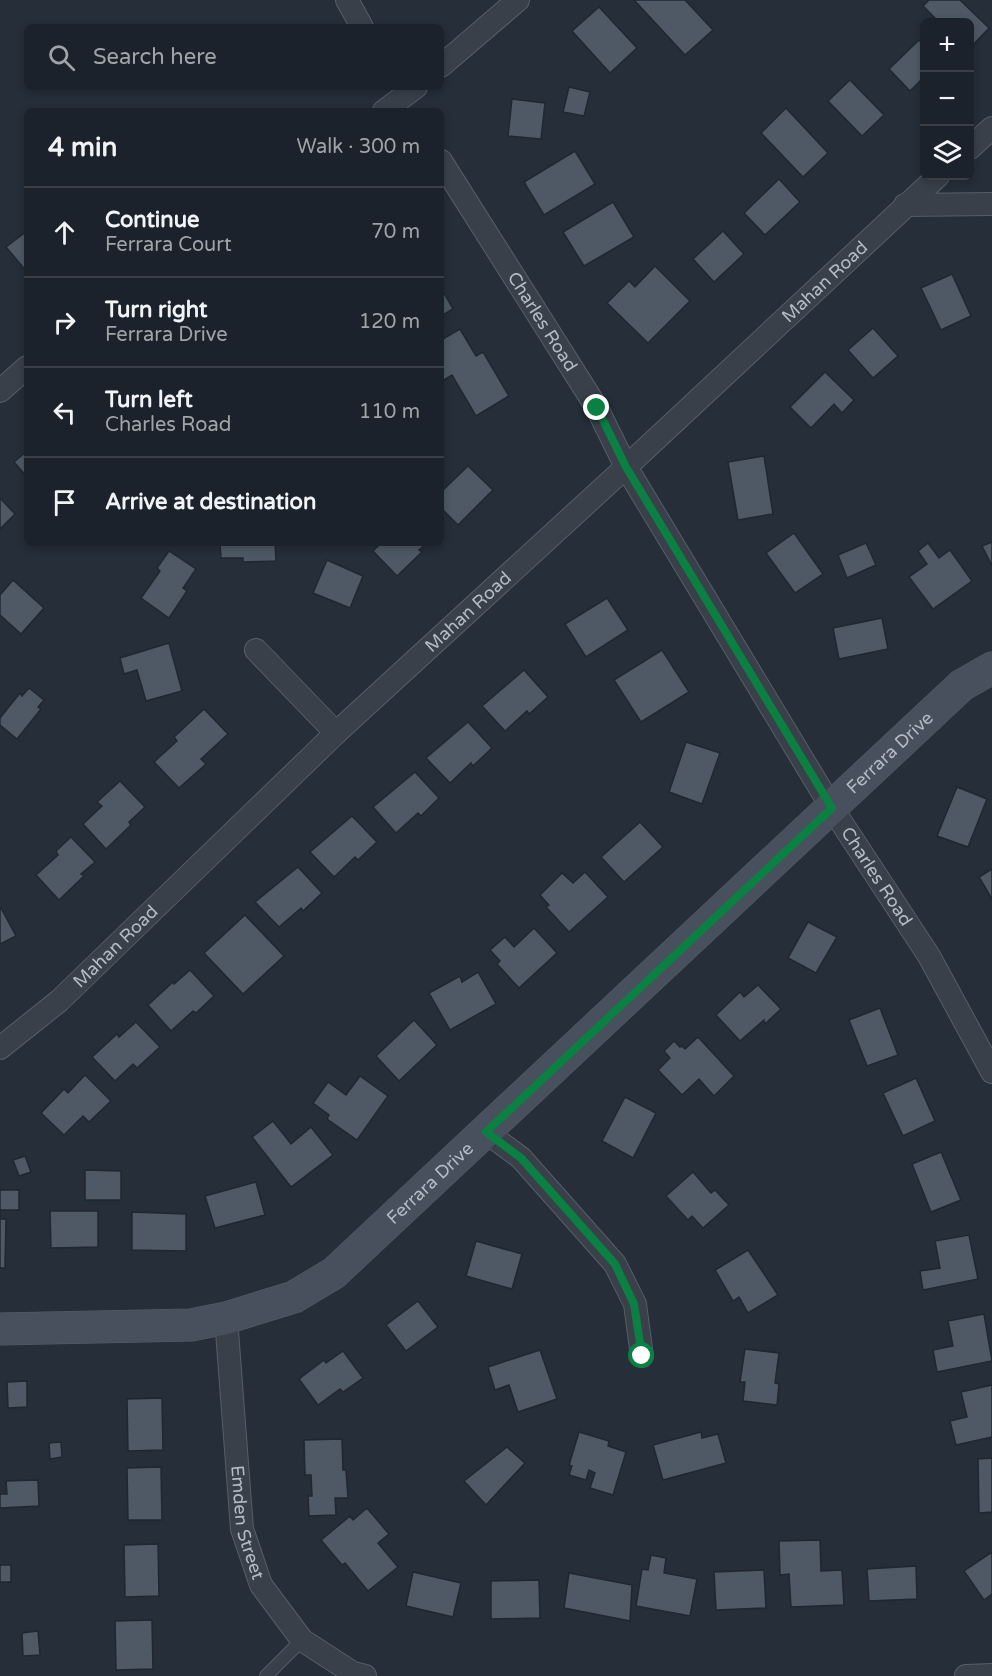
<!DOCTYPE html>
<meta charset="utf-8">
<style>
:root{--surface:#1c222b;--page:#292f37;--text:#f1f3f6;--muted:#a0a4a9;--line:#3a3f47}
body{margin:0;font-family:"Varela Round",sans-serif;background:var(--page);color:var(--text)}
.controls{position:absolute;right:18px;top:18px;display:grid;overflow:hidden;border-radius:9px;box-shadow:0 3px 9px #0003}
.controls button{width:54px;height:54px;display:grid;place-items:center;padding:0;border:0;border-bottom:2px solid var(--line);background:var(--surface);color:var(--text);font:30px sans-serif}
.stop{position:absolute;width:18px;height:18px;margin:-14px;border:4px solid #0b8043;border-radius:50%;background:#fff}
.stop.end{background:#0b8043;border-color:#fff;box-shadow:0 2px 6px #0008}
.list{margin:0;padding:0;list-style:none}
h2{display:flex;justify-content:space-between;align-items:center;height:78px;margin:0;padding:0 24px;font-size:26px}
h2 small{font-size:20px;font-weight:400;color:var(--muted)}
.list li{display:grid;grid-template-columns:39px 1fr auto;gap:18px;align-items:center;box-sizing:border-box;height:90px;padding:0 24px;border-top:2px solid var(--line)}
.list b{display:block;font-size:22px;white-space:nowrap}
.list p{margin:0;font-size:20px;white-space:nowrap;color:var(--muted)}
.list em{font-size:20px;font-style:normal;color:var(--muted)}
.icon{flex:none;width:33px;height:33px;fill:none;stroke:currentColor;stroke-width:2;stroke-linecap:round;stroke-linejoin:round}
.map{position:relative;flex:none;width:992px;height:1676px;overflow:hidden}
.search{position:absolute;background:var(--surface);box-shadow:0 3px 9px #0003;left:24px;top:24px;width:420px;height:66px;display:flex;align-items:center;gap:15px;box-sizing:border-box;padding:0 21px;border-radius:9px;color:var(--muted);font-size:22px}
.panel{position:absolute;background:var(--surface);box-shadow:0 3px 9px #0003;left:24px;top:108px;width:420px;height:438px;border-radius:9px}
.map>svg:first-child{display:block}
.building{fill:#4e5965;stroke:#202730;stroke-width:1.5}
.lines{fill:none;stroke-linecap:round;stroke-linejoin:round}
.lane-casing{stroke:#575e67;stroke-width:14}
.street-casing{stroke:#575e67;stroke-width:24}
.secondary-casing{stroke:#575e67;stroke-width:33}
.lane{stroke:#39404a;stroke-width:12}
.street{stroke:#39404a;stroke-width:22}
.secondary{stroke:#47505c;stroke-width:32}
.route{stroke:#0b8043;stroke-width:8}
.labels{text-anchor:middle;stroke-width:4.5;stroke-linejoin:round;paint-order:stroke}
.street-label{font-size:18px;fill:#b4bbc5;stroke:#1e252e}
</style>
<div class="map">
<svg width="992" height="1676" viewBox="0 0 992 1676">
<rect width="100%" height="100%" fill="#252e39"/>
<g class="building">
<path d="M634,0h51l28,30 -28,25z"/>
<path d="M929,0h31l29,28 -19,20v-26h-31l-16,-16z"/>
<path d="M599,7l38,41 -27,25 -38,-42z"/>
<path d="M919,40l5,6v31l-14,14 -21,-22z"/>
<path d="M850,80l34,35 -22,21 -34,-35z"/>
<path d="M569,87l21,5 -6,24 -21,-4z"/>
<path d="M512,99l33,4 -4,36 -33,-3z"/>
<path d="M786,108l42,45 -25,24 -42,-44z"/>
<path d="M575,151l20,33 -51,31 -20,-33z"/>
<path d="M779,179l21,23 -35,33 -21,-22z"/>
<path d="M613,202l21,35 -50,29 -21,-34z"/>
<path d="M27,231v41l-21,-25z"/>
<path d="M723,231l21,23 -30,28 -21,-23z"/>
<path d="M655,266l35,35 -42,42 -41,-40 22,-22 6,6z"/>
<path d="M952,274l19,42 -30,14 -20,-42z"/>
<path d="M441,288l12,21 -12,7z"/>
<path d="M873,328l25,28 -25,22 -25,-28z"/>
<path d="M460,329l16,27 7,-4 26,44 -33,20 -24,-41 -11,7v-42z"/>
<path d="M825,372l29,28 -12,13 -8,-9 -23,24 -21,-21z"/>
<path d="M27,451v26l-13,-15z"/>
<path d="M764,456l9,58 -35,6 -10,-58z"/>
<path d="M468,466l25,24 -35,35 -17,-17v-16z"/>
<path d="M0,498l15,16 -15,15z"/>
<path d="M794,533l29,41 -28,19 -29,-40z"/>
<path d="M992,542v24l-10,-20z"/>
<path d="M220,543h55l1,18 -33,1v-4h-22z"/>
<path d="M381,543h46l-8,7 3,2 -25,24 -24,-25z"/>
<path d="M866,543l10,22 -29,13 -9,-23z"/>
<path d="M928,543l11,15 11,-8 22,31 -39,28 -24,-32 18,-13 -9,-13z"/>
<path d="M169,551l27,18 -13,19 4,3 -18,27 -28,-20 19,-27 -3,-3z"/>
<path d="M327,560l36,16 -13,32 -37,-15z"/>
<path d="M13,580l31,28 -23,26 -21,-19v-20z"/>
<path d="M607,598l21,32 -42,27 -21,-33z"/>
<path d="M882,618l6,31 -49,10 -6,-31z"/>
<path d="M169,643l13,48 -36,10 -9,-31 -13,4 -4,-16z"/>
<path d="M662,650l27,42 -48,30 -27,-42z"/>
<path d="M524,670l24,27 -19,17 -2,-3 -22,20 -23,-25z"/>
<path d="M29,688l15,12 -6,7 3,2 -24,30 -17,-14v-7l20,-25 2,3z"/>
<path d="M204,709l24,25 -27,25 5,5 -27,24 -25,-26 23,-21 -3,-4z"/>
<path d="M468,722l24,26 -19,18 -2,-3 -21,20 -24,-25z"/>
<path d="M686,742l34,11 -18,51 -33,-12z"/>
<path d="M415,772l24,26 -18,18 -3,-3 -22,20 -23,-26z"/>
<path d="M120,781l25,26 -16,15 2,3 -25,24 -23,-25 19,-18 -5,-4z"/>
<path d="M957,787l30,12 -19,48 -31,-11z"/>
<path d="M352,816l25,26 -19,18 -3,-3 -21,20 -24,-25z"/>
<path d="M640,822l23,25 -39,35 -23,-25z"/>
<path d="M71,837l24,25 -14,12 3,2 -25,24 -23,-25 22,-20 -2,-4z"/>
<path d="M298,867l24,26 -19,18 -2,-3 -22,19 -24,-25z"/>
<path d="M992,869v30l-13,-22z"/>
<path d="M585,872l23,25 -39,35 -23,-25 3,-2 -9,-10 22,-22 11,10z"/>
<path d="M1,908l15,28 -16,8v-35z"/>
<path d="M245,915l39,41 -41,38 -39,-41z"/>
<path d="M808,922l29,15 -21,36 -28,-15z"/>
<path d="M534,928l23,25 -38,35 -22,-24 3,-3 -10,-11 15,-13 9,10z"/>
<path d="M190,970l24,26 -18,17 -3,-2 -22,20 -23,-26 25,-23 1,2z"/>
<path d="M478,972l18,32 -46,26 -21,-37 31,-17 2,6z"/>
<path d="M758,985l23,24 -16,15 -1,-4 -24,21 -24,-26 24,-23 4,5z"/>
<path d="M880,1008l18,47 -31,11 -18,-46z"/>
<path d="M414,1020l23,25 -38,36 -23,-25z"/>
<path d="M136,1022l24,25 -23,21 -4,-4 -18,17 -23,-24 25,-23 2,3z"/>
<path d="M698,1037l36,39 -20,20 -15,-17 -17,16 -24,-25 12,-12 -6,-7 10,-10 6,6 2,-1 3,3z"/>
<path d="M85,1075l26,26 -22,21 -6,-6 -19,19 -23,-22 23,-24 4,4z"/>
<path d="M360,1076l28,20 -31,44 -30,-21 2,-4 -16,-12 15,-21 18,13z"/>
<path d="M916,1078l19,43 -32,15 -20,-43z"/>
<path d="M625,1097l31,16 -23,45 -31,-17z"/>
<path d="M273,1121l18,23 20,-17 22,28 -42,32 -39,-50z"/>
<path d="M941,1152l20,48 -30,12 -19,-48z"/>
<path d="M25,1156l6,16 -12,4 -6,-16z"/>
<path d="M85,1170l36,1v29h-36z"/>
<path d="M693,1172l18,21 4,-3 14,15 -26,23 -11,-12 -4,4 -22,-24z"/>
<path d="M256,1182l9,33 -50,13 -10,-32z"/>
<path d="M0,1190h19v20h-19v9h6l-1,49h-5z"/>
<path d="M50,1211h48v36l-47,1z"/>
<path d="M132,1212l54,2v37l-54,-1z"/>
<path d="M969,1235l9,44 -55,11 -3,-19 20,-3 -5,-27z"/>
<path d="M476,1241l46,13 -10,35 -46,-13z"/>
<path d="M748,1250l30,45 -30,18 -9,-16 -6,4 -18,-31z"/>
<path d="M418,1301l20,26 -32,24 -20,-26z"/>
<path d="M984,1314l8,47 -55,11 -4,-22 20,-4 -5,-25z"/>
<path d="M745,1349l34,4 -4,30 4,1 -2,21 -34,-4 2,-19h-5z"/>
<path d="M540,1350l17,49 -39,13 -9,-27 -14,5 -7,-23z"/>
<path d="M343,1351l20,27 -20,14 -3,-3 -22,16 -19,-26 25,-19 2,3z"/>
<path d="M27,1381v26l-19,1 -1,-26z"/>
<path d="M992,1385v52l-36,8 -6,-24 17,-4 -6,-25z"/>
<path d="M162,1398l1,52 -35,1 -1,-52z"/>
<path d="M579,1432l30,9 -1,5 18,6 -13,43 -23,-7 5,-15 -6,-3 -3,10 -17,-5 3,-9 -3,-1z"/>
<path d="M701,1432l1,6 16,-4 8,29 -63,17 -10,-35z"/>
<path d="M342,1439l1,31h3l2,28h-13l1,17 -27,1 -1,-20h4l-1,-21h-6l-1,-35z"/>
<path d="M61,1442l1,15 -12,2 -1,-16z"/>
<path d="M507,1447l18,16 -39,42 -22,-24z"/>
<path d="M992,1458v54l-13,1 -1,-54z"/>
<path d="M161,1467l1,53h-34l-1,-52z"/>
<path d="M38,1480l1,26 -39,2v-14h7l-1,-13z"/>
<path d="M367,1508l22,26 -11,9 20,24 -30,24 -23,-28 -3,2 -21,-25 29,-24 3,4z"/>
<path d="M820,1540l1,31 21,-1 2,35 -53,2 -2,-33 -9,1 -1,-34z"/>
<path d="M158,1544l1,52 -34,1 -1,-52z"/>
<path d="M992,1552v42l-8,6 -20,-29z"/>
<path d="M651,1555l15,3 -2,15 33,6 -7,37 -54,-10 6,-37 6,1z"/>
<rect x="0" y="1565" width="11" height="17"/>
<path d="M916,1566l1,33 -48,2 -2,-32z"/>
<path d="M764,1570l2,38 -50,2 -2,-38z"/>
<path d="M413,1572l48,11 -8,34 -47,-11z"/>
<path d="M569,1573l63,12 -2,36 -66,-13z"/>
<path d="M539,1580l1,38 -49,1v-38z"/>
<path d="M152,1620l1,49 -37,1 -1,-49z"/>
<path d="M38,1631l2,24 -17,1 -1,-23z"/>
</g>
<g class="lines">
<g class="lane-casing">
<path id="lane" d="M266,1676l36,-36"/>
</g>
<g class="street-casing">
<g id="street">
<path d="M347,0l15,27"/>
<path d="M441,66l77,-66"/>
<path d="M384,111l32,-24"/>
<path d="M970,148l22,-20"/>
<path id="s1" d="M441,161l156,247 29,59 206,341 97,148 63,116"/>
<path d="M905,205l87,-1"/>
<path d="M0,391l27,-24"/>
<path d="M256,650l80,83"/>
<path id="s2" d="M0,1048l59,-47 277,-268 290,-266 312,-291"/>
<path d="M486,1132l35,26 94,106 20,40 7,52"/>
<path id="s3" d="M226,1318l16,211 19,56 41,55 51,33 12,3"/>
<path d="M966,1676l26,-1"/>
</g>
</g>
<g class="secondary-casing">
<g id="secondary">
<path id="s4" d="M0,1329l191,-4 35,-7 68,-21 40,-24 628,-588 30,-17"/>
</g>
</g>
<use href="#lane" class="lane"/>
<use href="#street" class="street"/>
<use href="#secondary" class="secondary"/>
</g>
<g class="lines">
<path class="route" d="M597,408l29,59 206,341 -346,324 35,26 94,106 19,40 8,52"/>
</g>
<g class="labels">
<g class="street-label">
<text dy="6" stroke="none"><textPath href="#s2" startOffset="1126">Mahan Road</textPath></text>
<text dy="6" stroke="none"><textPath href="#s1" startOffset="190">Charles Road</textPath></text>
<text dy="6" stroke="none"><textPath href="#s2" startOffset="640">Mahan Road</textPath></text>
<text dy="6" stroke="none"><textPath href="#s4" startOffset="1106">Ferrara Drive</textPath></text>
<text dy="6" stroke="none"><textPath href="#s1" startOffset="838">Charles Road</textPath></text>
<text dy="6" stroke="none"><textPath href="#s2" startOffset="154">Mahan Road</textPath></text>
<text dy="6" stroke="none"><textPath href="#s4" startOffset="476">Ferrara Drive</textPath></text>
<text dy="6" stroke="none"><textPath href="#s3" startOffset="206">Emden Street</textPath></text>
</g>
</g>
</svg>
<div class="controls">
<button>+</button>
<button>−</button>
<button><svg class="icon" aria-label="layers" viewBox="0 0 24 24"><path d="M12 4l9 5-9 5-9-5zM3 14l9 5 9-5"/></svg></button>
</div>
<div class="stop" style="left:642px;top:1356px"></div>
<div class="stop end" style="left:597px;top:408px"></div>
<div class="search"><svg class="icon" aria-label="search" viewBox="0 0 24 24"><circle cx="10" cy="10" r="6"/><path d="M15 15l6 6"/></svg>Search here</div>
<section class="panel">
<h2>4 min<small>Walk · 300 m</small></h2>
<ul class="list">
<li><svg class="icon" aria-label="ahead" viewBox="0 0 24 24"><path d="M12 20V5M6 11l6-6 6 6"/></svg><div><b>Continue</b><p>Ferrara Court</p></div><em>70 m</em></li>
<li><svg class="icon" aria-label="right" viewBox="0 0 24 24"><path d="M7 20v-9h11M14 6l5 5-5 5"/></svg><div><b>Turn right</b><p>Ferrara Drive</p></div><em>120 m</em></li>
<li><svg class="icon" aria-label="left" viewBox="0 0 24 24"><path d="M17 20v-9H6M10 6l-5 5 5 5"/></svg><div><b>Turn left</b><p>Charles Road</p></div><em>110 m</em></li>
<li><svg class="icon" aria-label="arrive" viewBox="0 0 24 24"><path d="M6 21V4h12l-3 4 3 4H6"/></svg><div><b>Arrive at destination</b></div></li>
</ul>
</section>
</div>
